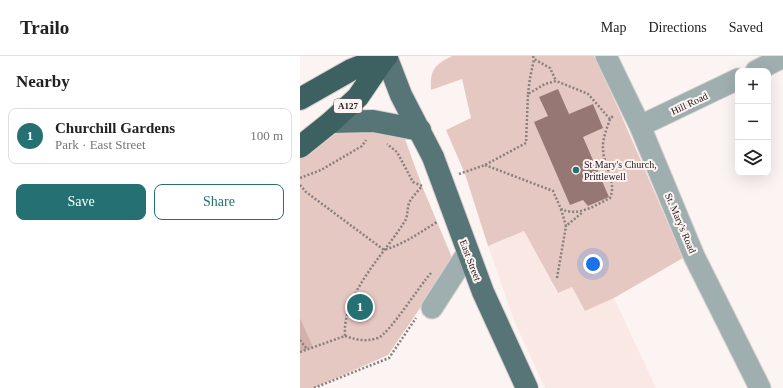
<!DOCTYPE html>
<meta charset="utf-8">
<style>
:root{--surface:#fff;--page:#f2f2f2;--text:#222;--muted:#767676;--line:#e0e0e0;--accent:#247073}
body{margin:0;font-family:Georgia,serif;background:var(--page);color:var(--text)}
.controls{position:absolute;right:12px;top:12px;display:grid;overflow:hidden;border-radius:8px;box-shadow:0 4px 16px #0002}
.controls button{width:36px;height:36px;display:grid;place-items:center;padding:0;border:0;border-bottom:1px solid var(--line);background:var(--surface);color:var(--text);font:20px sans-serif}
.you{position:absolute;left:293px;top:208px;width:14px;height:14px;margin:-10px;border:3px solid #fff;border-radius:50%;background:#1a73e8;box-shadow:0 0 0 6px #1a73e833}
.badge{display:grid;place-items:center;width:26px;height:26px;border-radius:50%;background:var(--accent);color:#fff;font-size:13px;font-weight:700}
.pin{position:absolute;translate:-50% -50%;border:2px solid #fff;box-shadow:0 1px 4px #0006}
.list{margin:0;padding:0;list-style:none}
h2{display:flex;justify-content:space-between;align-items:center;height:52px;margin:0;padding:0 16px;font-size:17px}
h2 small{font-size:13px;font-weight:400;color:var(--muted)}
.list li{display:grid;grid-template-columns:26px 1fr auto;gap:12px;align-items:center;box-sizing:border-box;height:56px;margin:0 8px 8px;padding:0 8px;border:1px solid var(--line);border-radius:8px}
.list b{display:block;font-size:15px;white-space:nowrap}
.list p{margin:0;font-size:13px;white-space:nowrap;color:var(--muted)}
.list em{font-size:13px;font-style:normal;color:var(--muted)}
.actions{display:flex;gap:8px;padding:12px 16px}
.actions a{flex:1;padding:9px 0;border:1px solid var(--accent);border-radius:8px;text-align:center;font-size:14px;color:var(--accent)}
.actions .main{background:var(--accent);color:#fff}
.icon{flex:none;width:22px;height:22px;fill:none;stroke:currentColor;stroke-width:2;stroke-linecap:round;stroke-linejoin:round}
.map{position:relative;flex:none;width:483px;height:332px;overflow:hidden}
header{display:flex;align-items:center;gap:24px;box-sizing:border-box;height:56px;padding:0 20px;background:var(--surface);border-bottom:1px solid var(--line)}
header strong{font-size:19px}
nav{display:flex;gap:22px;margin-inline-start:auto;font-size:14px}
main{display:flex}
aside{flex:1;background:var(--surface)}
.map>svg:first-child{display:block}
.built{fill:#fae8e5}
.green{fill:#e6c8c3}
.forest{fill:#d2b0ab}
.building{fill:#967773}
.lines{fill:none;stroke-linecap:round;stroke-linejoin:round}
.minor-casing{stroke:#d9d1d0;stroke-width:23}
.major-casing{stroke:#d9d1d0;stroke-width:24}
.highway-casing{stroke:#d9d1d0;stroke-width:24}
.path{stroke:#887f7d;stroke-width:2.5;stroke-dasharray:2 2;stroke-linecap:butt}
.minor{stroke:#9fafb0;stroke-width:21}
.major{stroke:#577576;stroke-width:22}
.highway{stroke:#3d6061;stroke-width:22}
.poi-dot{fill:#247073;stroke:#fbf4f3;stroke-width:1.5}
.labels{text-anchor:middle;stroke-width:4;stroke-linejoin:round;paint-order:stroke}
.shield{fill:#fbf4f3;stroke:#645a58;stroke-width:1}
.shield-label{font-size:9px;font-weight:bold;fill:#241816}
.street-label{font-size:10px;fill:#241816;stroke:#fbf4f3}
.poi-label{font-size:10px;fill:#241816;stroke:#fbf4f3;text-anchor:start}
</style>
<header>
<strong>Trailo</strong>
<nav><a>Map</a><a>Directions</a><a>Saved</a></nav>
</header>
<main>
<aside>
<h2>Nearby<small></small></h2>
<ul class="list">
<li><span class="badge">1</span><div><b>Churchill Gardens</b><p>Park · East Street</p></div><em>100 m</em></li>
</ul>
<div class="actions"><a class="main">Save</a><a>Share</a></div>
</aside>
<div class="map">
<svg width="483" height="332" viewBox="0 0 483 332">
<rect width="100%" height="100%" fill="#fbf4f3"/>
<path class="built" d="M224,175l33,62 15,-6 13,24 29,-13 42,90h-111l-30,-65 -27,-77z"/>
<g class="green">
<path d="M152,0h142l25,54 64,148 -69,40 -29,13 -13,-24 -14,6 -34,-62 -36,15 -23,-72 -19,-44 25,-12 -9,-39 -31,11c-1,-20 3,-25 21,-34z"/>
<path d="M31,66l71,9 20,55 31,74 -65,95 -74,33h-14v-241z"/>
</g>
<path class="forest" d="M0,262l13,29 -13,5z"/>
<path class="building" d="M258,33l11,25 24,-10 10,24 -20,9 26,60 -21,9 -5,-6 -13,5 -36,-83 14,-6 -9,-19z"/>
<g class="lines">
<g class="minor-casing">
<g id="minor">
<path d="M306,0l34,70 54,130 66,132"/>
<path d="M456,15l27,-14"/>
<path d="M340,70l98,-47"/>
<path d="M132,252l36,-56"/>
</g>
</g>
<g class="major-casing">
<g id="major">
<path d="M86,0l15,39 32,62 50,135 44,96"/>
<path d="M31,66l42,-1 47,9"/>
</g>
</g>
<g class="highway-casing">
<g id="highway">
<path d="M0,43l51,-29 36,-14"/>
<path d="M0,91l31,-25 27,-25 28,-41"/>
</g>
</g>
<g class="path">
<path d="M233,0l1,3 16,9 6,13"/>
<path d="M228,38l2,-16 4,-19"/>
<path d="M185,109l68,26 8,18c17,8 33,-3 49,-11 7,-16 -6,-32 -7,-48 -1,-10 4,-22 7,-31"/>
<path d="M159,118l26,-9 41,-22 2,-49 17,-10 11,-3 32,13 22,25 4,-4"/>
<path d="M0,122l21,-8 41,-24 4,-6"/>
<path d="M0,129l6,7 78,58c20,-6 35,-17 53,-28"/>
<path d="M261,153l5,17 17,-14"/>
<path d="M257,222l9,-52"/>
<path d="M45,280c12,4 21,6 33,2 11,-4 42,-53 53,-65"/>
<path d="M0,284l7,9"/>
<path d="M0,296l45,-16c-3,-42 39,-81 60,-115 3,-5 2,-12 4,-18 3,-6 9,-12 13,-17l-9,-4 -16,-30 -10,-8"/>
<path d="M14,332l75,-30 27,-40"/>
</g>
<use href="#minor" class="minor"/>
<use href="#major" class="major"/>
<use href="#highway" class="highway"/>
</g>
<circle class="poi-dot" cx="276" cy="114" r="4"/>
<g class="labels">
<rect class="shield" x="34" y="43" width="28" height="14" rx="3"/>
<g class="shield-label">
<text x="48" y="53">A127</text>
</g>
<g class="street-label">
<text transform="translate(389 47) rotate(-25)" y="4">Hill Road</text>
<text transform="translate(381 167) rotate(67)" y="4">St. Mary's Road</text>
<text transform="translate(171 204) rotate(69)" y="4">East Street</text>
</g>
<g class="poi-label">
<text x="284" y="112">St Mary's Church,<tspan x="284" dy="12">Prittlewell</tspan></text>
</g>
</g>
</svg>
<div class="controls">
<button>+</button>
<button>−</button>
<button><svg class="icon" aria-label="layers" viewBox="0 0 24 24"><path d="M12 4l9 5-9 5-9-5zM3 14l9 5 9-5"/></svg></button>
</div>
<div class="you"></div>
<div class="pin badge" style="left:60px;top:251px">1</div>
</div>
</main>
